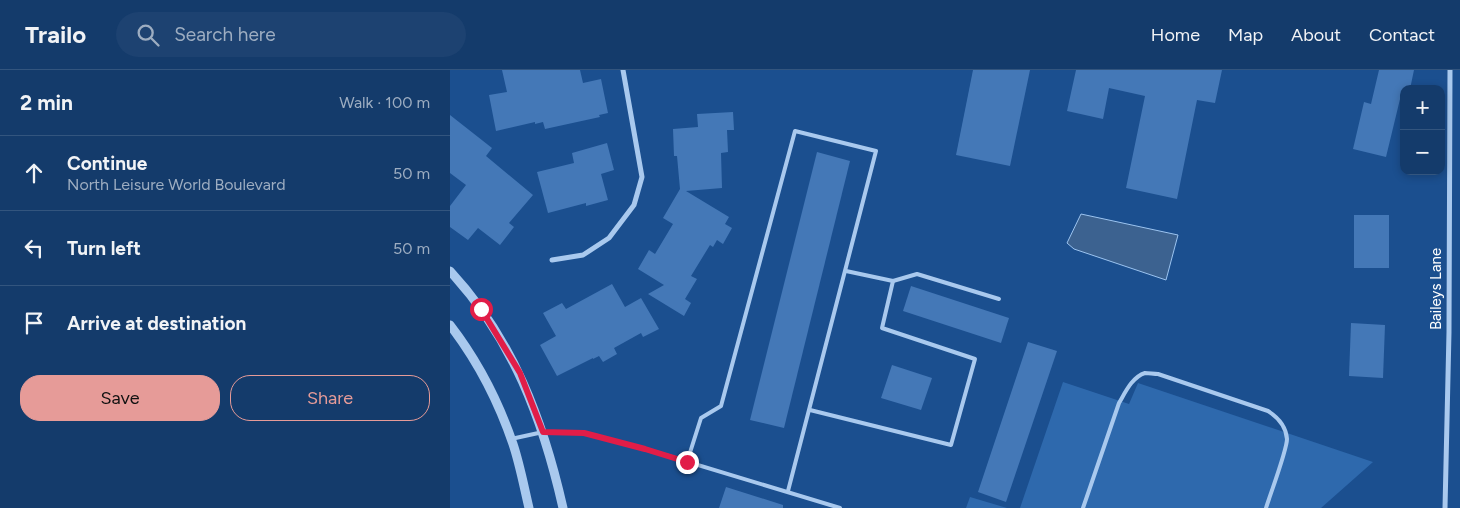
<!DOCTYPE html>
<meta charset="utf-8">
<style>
:root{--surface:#143b6b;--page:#1d4271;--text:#f1f3f6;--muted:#9dadc1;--line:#33557e;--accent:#e69b98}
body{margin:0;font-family:Figtree,sans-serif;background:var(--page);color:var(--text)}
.controls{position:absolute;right:15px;top:15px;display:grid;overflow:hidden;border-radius:10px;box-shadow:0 2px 8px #0003}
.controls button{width:45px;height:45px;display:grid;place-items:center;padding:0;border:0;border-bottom:1px solid var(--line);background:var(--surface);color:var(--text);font:25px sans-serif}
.stop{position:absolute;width:15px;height:15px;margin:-11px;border:4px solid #e11d48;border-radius:50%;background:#fff}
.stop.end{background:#e11d48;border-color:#fff;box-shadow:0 1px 5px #0008}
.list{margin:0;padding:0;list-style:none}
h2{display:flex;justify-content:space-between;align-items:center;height:65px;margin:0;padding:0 20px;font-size:21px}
h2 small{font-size:16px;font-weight:400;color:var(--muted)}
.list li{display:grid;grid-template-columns:32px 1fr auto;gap:15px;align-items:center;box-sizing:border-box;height:75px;padding:0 20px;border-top:1px solid var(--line)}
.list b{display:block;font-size:19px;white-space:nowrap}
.list p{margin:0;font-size:16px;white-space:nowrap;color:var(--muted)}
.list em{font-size:16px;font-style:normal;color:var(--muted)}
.actions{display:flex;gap:10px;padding:15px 20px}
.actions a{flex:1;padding:11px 0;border:1px solid var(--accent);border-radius:20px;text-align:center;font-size:18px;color:var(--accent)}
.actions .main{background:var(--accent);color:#111}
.icon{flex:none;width:28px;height:28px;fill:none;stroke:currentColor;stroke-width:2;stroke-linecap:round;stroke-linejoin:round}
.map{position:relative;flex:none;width:1010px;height:438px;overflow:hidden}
header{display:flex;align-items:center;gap:30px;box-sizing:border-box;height:70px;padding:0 25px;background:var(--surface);border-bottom:1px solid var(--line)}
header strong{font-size:24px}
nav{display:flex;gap:28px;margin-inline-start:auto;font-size:18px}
.search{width:350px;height:45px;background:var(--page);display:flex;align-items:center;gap:12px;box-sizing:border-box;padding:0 18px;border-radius:28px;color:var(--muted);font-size:19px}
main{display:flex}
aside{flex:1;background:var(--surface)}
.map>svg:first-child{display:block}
.green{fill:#2e69ad}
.water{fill:#3c6290;stroke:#9cc4f0}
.building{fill:#4478b7}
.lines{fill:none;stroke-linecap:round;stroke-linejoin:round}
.service{stroke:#a9c9ee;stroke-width:4}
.minor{stroke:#a9c9ee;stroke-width:5}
.tertiary{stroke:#a9c9ee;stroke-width:9}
.route{stroke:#e11d48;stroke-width:6}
.labels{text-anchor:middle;stroke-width:4;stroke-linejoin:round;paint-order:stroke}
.street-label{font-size:15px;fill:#fff;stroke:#1b4f8f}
</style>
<header>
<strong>Trailo</strong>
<div class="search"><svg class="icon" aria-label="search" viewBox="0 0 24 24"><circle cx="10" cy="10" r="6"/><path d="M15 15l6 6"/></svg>Search here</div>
<nav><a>Home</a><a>Map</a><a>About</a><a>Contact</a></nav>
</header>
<main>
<aside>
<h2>2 min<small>Walk · 100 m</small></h2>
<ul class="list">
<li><svg class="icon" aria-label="ahead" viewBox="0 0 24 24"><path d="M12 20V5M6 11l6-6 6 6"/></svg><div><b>Continue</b><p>North Leisure World Boulevard</p></div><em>50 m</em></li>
<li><svg class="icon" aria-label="left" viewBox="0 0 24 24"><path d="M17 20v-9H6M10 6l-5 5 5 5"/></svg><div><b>Turn left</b></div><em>50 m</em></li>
<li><svg class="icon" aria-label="arrive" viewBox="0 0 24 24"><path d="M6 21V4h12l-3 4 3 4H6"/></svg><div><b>Arrive at destination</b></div></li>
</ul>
<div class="actions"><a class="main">Save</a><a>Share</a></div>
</aside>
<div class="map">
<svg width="1010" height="438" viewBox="0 0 1010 438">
<rect width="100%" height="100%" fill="#1b4f8f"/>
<g class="green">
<path d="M613,312l66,22 9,-21 235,79 -52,46h-301z"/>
<path d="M520,427l37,11h-41z"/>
</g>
<path class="water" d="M631,144l97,21 -12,45 -92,-31 -7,-6z"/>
<g class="building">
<path d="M52,0h78l3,13 18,-4 7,34 -9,2 1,2 -55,12 -2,-7 -8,2v-2l-39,9 -7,-36 18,-3z"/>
<path d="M523,0h57l-20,96 -54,-11z"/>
<path d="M626,0h146l-7,33 -18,-3 -20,99 -51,-11 19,-92 -36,-8 -6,31 -36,-8z"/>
<path d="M929,0h35l-4,19h-6v7l-3,-1 -15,62 -33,-8 11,-47 7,2z"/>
<path d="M283,42l1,18h-7l1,22 -7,1 1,35 -36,3 43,26 -4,7 7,4 -9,16 -6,-4 -4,7 -3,-2 -19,31 6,3 -12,20 6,4 -7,13 -36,-22 16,-9 -26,-16 11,-19 6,4 18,-30 -10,-6 17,-29 -3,-33h-3l-1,-27 25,-2 -1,-13z"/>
<path d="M0,45l42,33 -6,8 47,39 -24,28 5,4 -14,18 -22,-17 -10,12 -18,-13v-21l16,-21 -16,-12z"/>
<path d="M157,73l7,27 -13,4 7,26 -22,6v-3l-38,10 -11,-41 37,-9 -2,-10z"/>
<path d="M367,82l33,9 -66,267 -34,-8z"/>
<rect x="904" y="145" width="35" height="53"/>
<path d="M162,214l13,23 16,-9 18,31 -16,8 -2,-4 -27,15 3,6 -14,8 -4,-6 -6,3v-1l-36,18 -17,-31 16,-9 -13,-23 19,-10 4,6z"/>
<path d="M461,216l98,32 -8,25 -98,-32z"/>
<path d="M901,253l34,2 -2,53 -34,-2z"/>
<path d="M578,272l29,9 -51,151 -28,-10z"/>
<path d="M442,295l40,13 -11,32 -40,-12z"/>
<path d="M276,417l57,18v3h-64z"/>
</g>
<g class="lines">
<g class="service">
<path d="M396,201l47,10 24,-7 82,25"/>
<path d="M360,340l141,35 24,-86 -93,-31 11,-47"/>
<path d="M61,369l32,-7 41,1 61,16 195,59"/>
<path d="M237,392l14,-44 20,-12 74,-275 81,20 -88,340"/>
<path d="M633,438l36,-105c6,-10 13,-26 26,-30 4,0 9,1 13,1l110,37c11,7 18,15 19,28 0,11 -17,56 -21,69"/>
</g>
<g class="minor">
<path d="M102,190l31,-5 26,-17 25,-33 8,-28 -19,-107"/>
<path d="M995,438l4,-176 1,-262"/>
</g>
<g class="tertiary">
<path d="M0,201c63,68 93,149 113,237"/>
<path d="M0,255c27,35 49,78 63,119 7,21 11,43 16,64"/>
</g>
</g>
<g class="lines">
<path class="route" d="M31,239l39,64 23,59 41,1 61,16 42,13"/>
</g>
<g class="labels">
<g class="street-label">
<text transform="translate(986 219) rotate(-90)" y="5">Baileys Lane</text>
</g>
</g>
</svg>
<div class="controls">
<button>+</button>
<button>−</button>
</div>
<div class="stop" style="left:31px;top:239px"></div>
<div class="stop end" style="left:237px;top:392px"></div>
</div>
</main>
